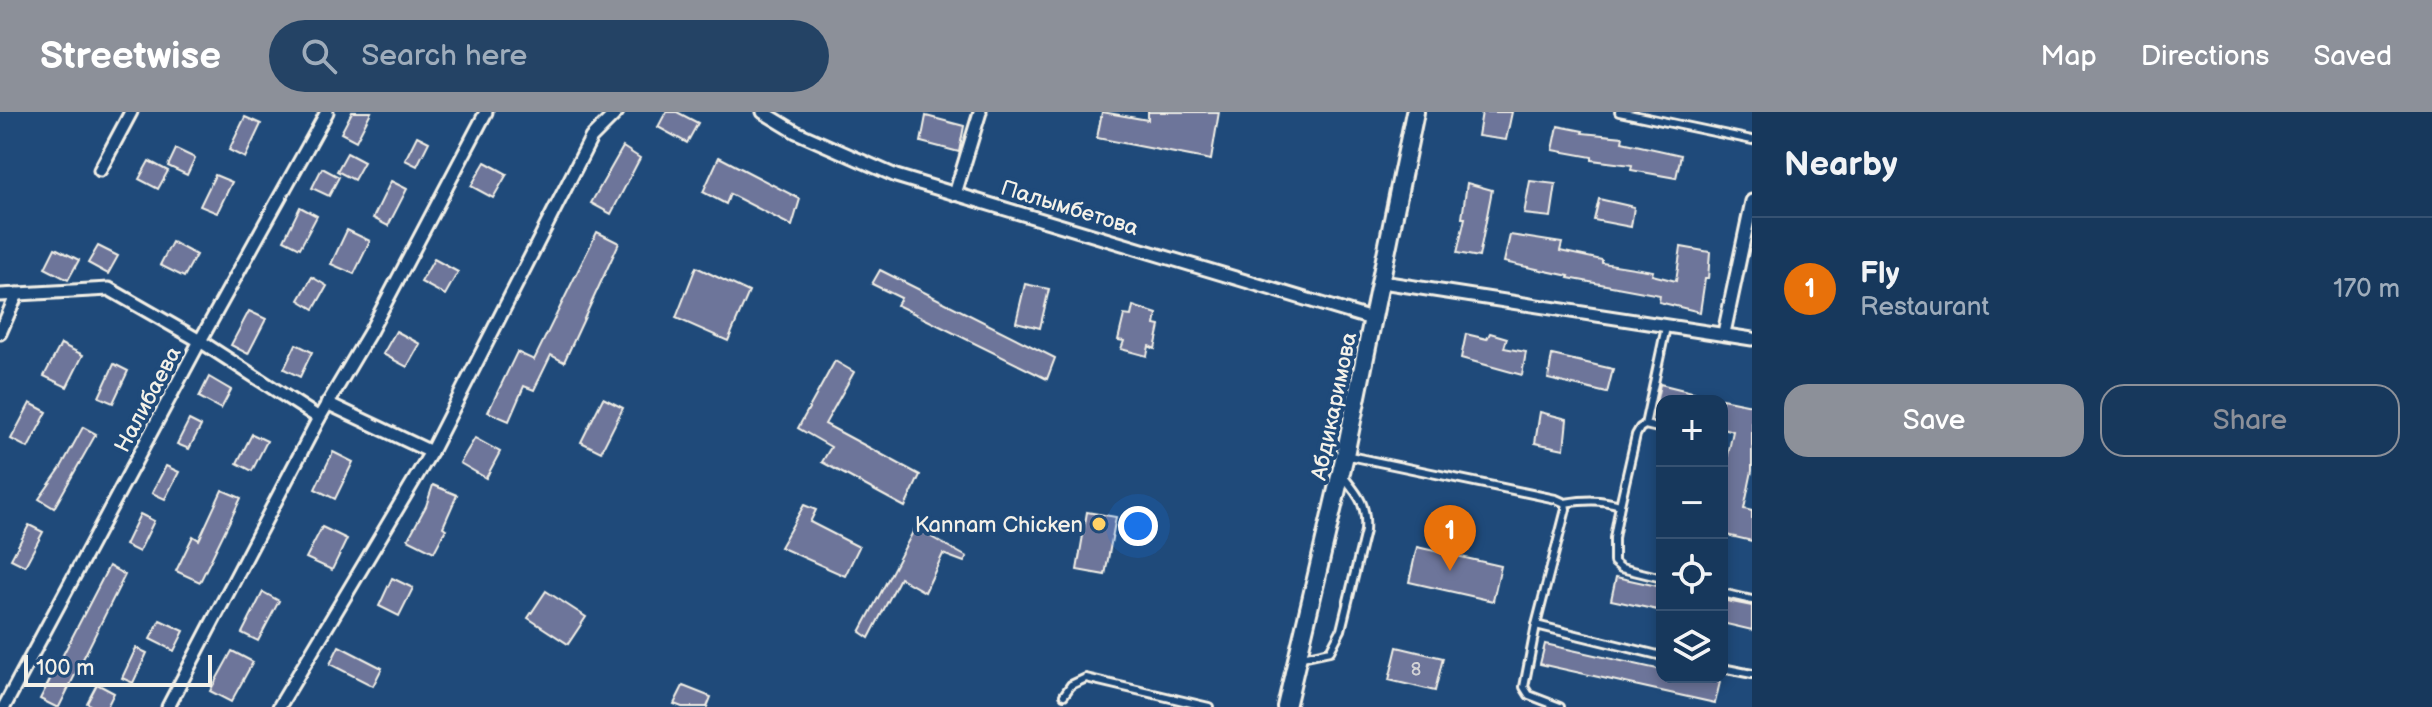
<!DOCTYPE html>
<meta charset="utf-8">
<style>
:root{--surface:#17385c;--page:#244365;--text:#f1f3f6;--muted:#9eacbb;--line:#365272;--accent:#8c9099}
body{margin:0;font-family:"Balsamiq Sans",sans-serif;background:var(--page);color:var(--text)}
.controls{position:absolute;right:24px;bottom:24px;display:grid;overflow:hidden;border-radius:16px;box-shadow:0 4px 12px #0003}
.controls button{width:72px;height:72px;display:grid;place-items:center;padding:0;border:0;border-bottom:2px solid var(--line);background:var(--surface);color:var(--text);font:40px sans-serif}
.scale{position:absolute;left:24px;bottom:20px;width:188px;box-sizing:border-box;padding-left:8px;border:4px solid #f4f1e8;border-top:0;font-size:22px;line-height:28px;white-space:nowrap;color:#f4f1e8;-webkit-text-stroke:6px #1f4a7a;paint-order:stroke}
.you{position:absolute;left:1138px;top:414px;width:28px;height:28px;margin:-20px;border:6px solid #fff;border-radius:50%;background:#1a73e8;box-shadow:0 0 0 12px #1a73e833}
.badge{display:grid;place-items:center;width:52px;height:52px;border-radius:50%;background:var(--accent);color:#fff;font-size:26px;font-weight:700}
.pin{position:absolute;translate:-50% -66px;filter:drop-shadow(0 2px 4px #0008)}
.pin::after{content:'';position:absolute;top:42px;width:28px;height:24px;background:inherit;clip-path:polygon(0 0,100% 0,50% 100%)}
.list{margin:0;padding:0;list-style:none}
h2{display:flex;justify-content:space-between;align-items:center;height:104px;margin:0;padding:0 32px;font-size:34px}
h2 small{font-size:26px;font-weight:400;color:var(--muted)}
.list li{display:grid;grid-template-columns:52px 1fr auto;gap:24px;align-items:center;box-sizing:border-box;height:144px;padding:0 32px;border-top:2px solid var(--line)}
.list b{display:block;font-size:30px;white-space:nowrap}
.list p{margin:0;font-size:26px;white-space:nowrap;color:var(--muted)}
.list em{font-size:26px;font-style:normal;color:var(--muted)}
.actions{display:flex;gap:16px;padding:24px 32px}
.actions a{flex:1;padding:18px 0;border:2px solid var(--accent);border-radius:24px;text-align:center;font-size:28px;color:var(--accent)}
.actions .main{background:var(--accent);color:#fff}
.icon{flex:none;width:44px;height:44px;fill:none;stroke:currentColor;stroke-width:2;stroke-linecap:round;stroke-linejoin:round}
.map{position:relative;flex:none;width:1752px;height:595px;overflow:hidden}
header{display:flex;align-items:center;gap:48px;box-sizing:border-box;height:112px;padding:0 40px;background:var(--accent);color:#fff}
header strong{font-size:38px}
nav{display:flex;gap:44px;margin-inline-start:auto;font-size:28px}
.search{width:560px;height:72px;background:var(--page);display:flex;align-items:center;gap:20px;box-sizing:border-box;padding:0 28px;border-radius:44px;color:var(--muted);font-size:30px}
main{display:flex}
aside{flex:1;background:var(--surface)}
.map>svg:first-child{display:block}
.building{fill:#6d759a;stroke:#f4f1e8;stroke-width:2}
.lines{fill:none;stroke-linecap:round;stroke-linejoin:round}
.lane-casing{stroke:#f4f1e8;stroke-width:12}
.street-casing{stroke:#f4f1e8;stroke-width:17}
.secondary-casing{stroke:#f4f1e8;stroke-width:22}
.lane{stroke:#1f4a7a;stroke-width:6}
.street{stroke:#1f4a7a;stroke-width:11}
.secondary{stroke:#1f4a7a;stroke-width:16}
.poi-dot{fill:#ffd166;stroke:#1f4a7a;stroke-width:3}
.labels{text-anchor:middle;stroke-width:8;stroke-linejoin:round;paint-order:stroke}
.number-label{font-size:18px;fill:#d2d2d4}
.street-label{font-size:22px;fill:#f4f1e8;stroke:#1f4a7a}
.poi-label{font-size:22px;fill:#f4f1e8;stroke:#1f4a7a;text-anchor:end}
</style>
<header>
<strong>Streetwise</strong>
<div class="search"><svg class="icon" aria-label="search" viewBox="0 0 24 24"><circle cx="10" cy="10" r="6"/><path d="M15 15l6 6"/></svg>Search here</div>
<nav><a>Map</a><a>Directions</a><a>Saved</a></nav>
</header>
<main>
<div class="map">
<svg width="1752" height="595" viewBox="0 0 1752 595">
<rect width="100%" height="100%" fill="#1f4a7a"/>
<filter id="ink" filterUnits="userSpaceOnUse"><feTurbulence type="fractalNoise" baseFrequency=".0125" numOctaves="2"/><feDisplacementMap in="SourceGraphic" scale="16" xChannelSelector="R" yChannelSelector="G"/><feConvolveMatrix kernelMatrix="1 2 1 2 8 2 1 2 1" color-interpolation-filters="sRGB"/></filter>
<g filter="url(#ink)">
<g class="building">
<path d="M352,0h19l-15,29 -15,-8z"/>
<path d="M666,0h11l21,11 -11,20 -29,-16z"/>
<path d="M1102,0l46,8v-8h71l-8,48 -114,-22z"/>
<path d="M1482,0h30l-6,28 -28,-4z"/>
<path d="M926,4l38,10 -5,26 -38,-10z"/>
<path d="M245,5l16,7 -16,34 -16,-8z"/>
<path d="M1558,14l25,5 -1,2 41,4 -1,5 59,13 -5,23 -45,-8 1,-5 -40,-5v-3l-39,-7z"/>
<path d="M417,24l12,6 -12,24 -12,-6z"/>
<path d="M623,35l17,11 -29,56 -20,-11z"/>
<path d="M176,37l19,9 -8,17 -19,-9z"/>
<path d="M347,41l17,9 -10,18 -17,-9z"/>
<path d="M719,45l81,42 -8,27 -62,-32 -4,10 -23,-12z"/>
<path d="M149,49l19,10 -10,18 -19,-10z"/>
<path d="M485,50l22,12 -14,24 -22,-12z"/>
<path d="M322,56l17,9 -10,19 -17,-8z"/>
<path d="M215,63l17,7 -15,31 -17,-7z"/>
<path d="M391,69l16,8 -19,37 -15,-8z"/>
<path d="M1530,69l26,3 -5,33 -27,-3z"/>
<path d="M1467,71l25,7 -13,67 -22,-4 8,-35h-3z"/>
<path d="M1599,87l35,8 -3,20 -37,-7z"/>
<path d="M300,95l17,9 -17,32 -16,-8z"/>
<path d="M347,118l23,11 -16,33 -23,-10z"/>
<path d="M597,120l22,11 -55,119 -13,-7 -17,35 -10,-4 -15,35 -21,-9 29,-60 17,8z"/>
<path d="M1510,123l52,8 -2,8 42,9v3l51,8 -1,4 24,6 5,-34 29,5 -2,27h-3l-5,33 -41,-10 1,-7 -92,-17 1,-2 -65,-14z"/>
<path d="M172,130l24,13 -12,22 -24,-12z"/>
<path d="M98,134l20,10 -10,18 -20,-11z"/>
<path d="M55,136l24,12 -11,20 -23,-12z"/>
<path d="M434,147l24,13 -13,23 -24,-13z"/>
<path d="M696,155l53,25 -21,49 -52,-23z"/>
<path d="M880,158l175,88 -8,21 -150,-74 4,-7 -29,-14z"/>
<path d="M312,165l15,9 -13,23 -15,-9z"/>
<path d="M1025,172l24,5 -9,39 -24,-6z"/>
<path d="M1133,194l24,8 -2,11 5,1 -5,23 -6,-3 -2,10 -26,-7 3,-8 -6,-1 6,-25 7,1z"/>
<path d="M249,199l17,8 -18,35 -17,-9z"/>
<path d="M396,219l24,13 -13,23 -24,-13z"/>
<path d="M1490,221l17,5 -3,10 22,4 -4,23 -61,-17 5,-24 21,5z"/>
<path d="M61,232l22,11 -16,32 -23,-11z"/>
<path d="M296,232l16,8 -12,25 -16,-8z"/>
<path d="M1552,243l61,14 -6,24 -59,-14z"/>
<path d="M835,249l19,11 -29,52 95,51 -15,32 -83,-45 9,-15 -33,-19z"/>
<path d="M114,252l14,7 -15,32 -14,-6z"/>
<path d="M209,265l22,13 -10,19 -22,-12z"/>
<path d="M1660,272l52,13 -1,4h-49v14l-8,-2z"/>
<path d="M603,286l20,10 -22,44 -20,-10z"/>
<path d="M1722,287l30,6v66l-8,38 8,2v30l-30,-7v-51l11,-52 -11,-3z"/>
<path d="M30,291l17,9 -19,36 -17,-9z"/>
<path d="M1540,300l27,7 -3,30 -29,-6z"/>
<path d="M189,308l12,6 -12,23 -12,-5z"/>
<path d="M83,315l13,7 -42,74 -15,-9 21,-30z"/>
<path d="M252,322l15,7 -15,30 -15,-8z"/>
<path d="M475,326l25,14 -14,26 -26,-15z"/>
<path d="M333,340l20,10 -18,37 -20,-10z"/>
<path d="M166,354l13,6 -14,27 -13,-6z"/>
<path d="M433,373l24,10 -14,32 3,2 -12,23 -26,-13 18,-33z"/>
<path d="M222,378l19,8 -41,84 -24,-11 17,-35 6,4z"/>
<path d="M804,393l12,5 -6,12 49,25 -14,29 -65,-29z"/>
<path d="M1087,400l29,5 -11,58 -28,-5z"/>
<path d="M140,402l14,7 -15,31 -14,-7z"/>
<path d="M29,413l14,7 -18,34 -14,-7z"/>
<path d="M322,415l25,12 -15,31 -26,-12z"/>
<path d="M915,416l52,29 -3,5 -21,-8 -18,38 -25,-14 -31,60 -9,-6z"/>
<path d="M1417,435l84,19 -8,35 -84,-19z"/>
<path d="M109,454l16,9 -66,132h-3l-16,-8z"/>
<path d="M1616,465l46,10v24l-51,-11z"/>
<path d="M392,466l21,10 -14,28 -20,-10z"/>
<path d="M546,479l40,26 -18,27 -40,-26z"/>
<path d="M263,480l16,9 -21,40 -16,-8z"/>
<path d="M1722,488l30,6v24l-30,-7z"/>
<path d="M160,508l24,11 -10,20 -24,-12z"/>
<path d="M1545,532l117,26v7h33l25,5 -5,21 -175,-39z"/>
<path d="M339,534l43,22 -9,18 -43,-22z"/>
<path d="M1397,535l46,11 -8,33 -46,-11z"/>
<path d="M136,536l11,5 -14,30 -11,-5z"/>
<path d="M232,539l21,11 -22,40 -21,-11z"/>
<path d="M97,572l17,9 -7,14h-14l-6,-4z"/>
<path d="M683,574l28,11 -4,10h-25l-8,-3z"/>
</g>
<g class="lines">
<g class="lane-casing">
<g id="lane">
<path d="M1619,0l133,28"/>
<path d="M1645,313l21,-98"/>
<path d="M1345,343l211,44 9,4 1,6 -30,116 -12,62 5,8 31,12"/>
<path d="M1565,391c20,-3 35,-4 55,2l-6,33v24l7,6 41,10"/>
<path d="M1620,393l16,-70 4,-7 5,-3 17,4"/>
<path d="M1722,481l30,7"/>
<path d="M1536,513l126,31"/>
<path d="M1302,545l28,-6 11,-21 24,-99c2,-27 -6,-35 -22,-55"/>
<path d="M1722,556l30,6"/>
<path d="M1064,583l7,-10 15,-7 123,29"/>
</g>
</g>
<g class="street-casing">
<g id="street">
<path d="M763,0l33,20 100,44 479,144"/>
<path d="M100,58l31,-58"/>
<path d="M955,82l25,-82"/>
<path d="M1382,170l370,57"/>
<path d="M0,183l109,-6 91,52 119,77"/>
<path d="M0,221l17,-39"/>
<path d="M1724,221l28,-132"/>
<path d="M327,291l104,49"/>
<path d="M4,595l196,-366 127,-229"/>
<path d="M168,595l151,-289 51,-86 116,-220"/>
<path d="M279,595l152,-255 160,-314 26,-26"/>
</g>
</g>
<g class="secondary-casing">
<path id="secondary" d="M1286,595l59,-252 70,-343"/>
</g>
<use href="#lane" class="lane"/>
<use href="#street" class="street"/>
<use href="#secondary" class="secondary"/>
</g>
</g>
<circle class="poi-dot" cx="1099" cy="412" r="8"/>
<g class="labels">
<g class="number-label">
<text x="1416" y="563">8</text>
</g>
<g class="street-label">
<text transform="translate(1070 95) rotate(17)" y="8">Палымбетова</text>
<text transform="translate(147 287) rotate(-62)" y="8">Налибаева</text>
<text transform="translate(1333 294) rotate(-78)" y="8">Абдикаримова</text>
</g>
<g class="poi-label">
<text x="1083" y="420">Kannam Chicken</text>
</g>
</g>
</svg>
<div class="controls">
<button>+</button>
<button>−</button>
<button><svg class="icon" aria-label="locate" viewBox="0 0 24 24"><circle cx="12" cy="12" r="6"/><path d="M12 2v4M12 18v4M2 12h4M18 12h4"/></svg></button>
<button><svg class="icon" aria-label="layers" viewBox="0 0 24 24"><path d="M12 4l9 5-9 5-9-5zM3 14l9 5 9-5"/></svg></button>
</div>
<div class="scale">100 m</div>
<div class="you"></div>
<div class="pin badge" style="left:1450px;top:459px;background:#e8710a">1</div>
</div>
<aside>
<h2>Nearby<small></small></h2>
<ul class="list">
<li><span class="badge" style="background:#e8710a">1</span><div><b>Fly</b><p>Restaurant</p></div><em>170 m</em></li>
</ul>
<div class="actions"><a class="main">Save</a><a>Share</a></div>
</aside>
</main>
